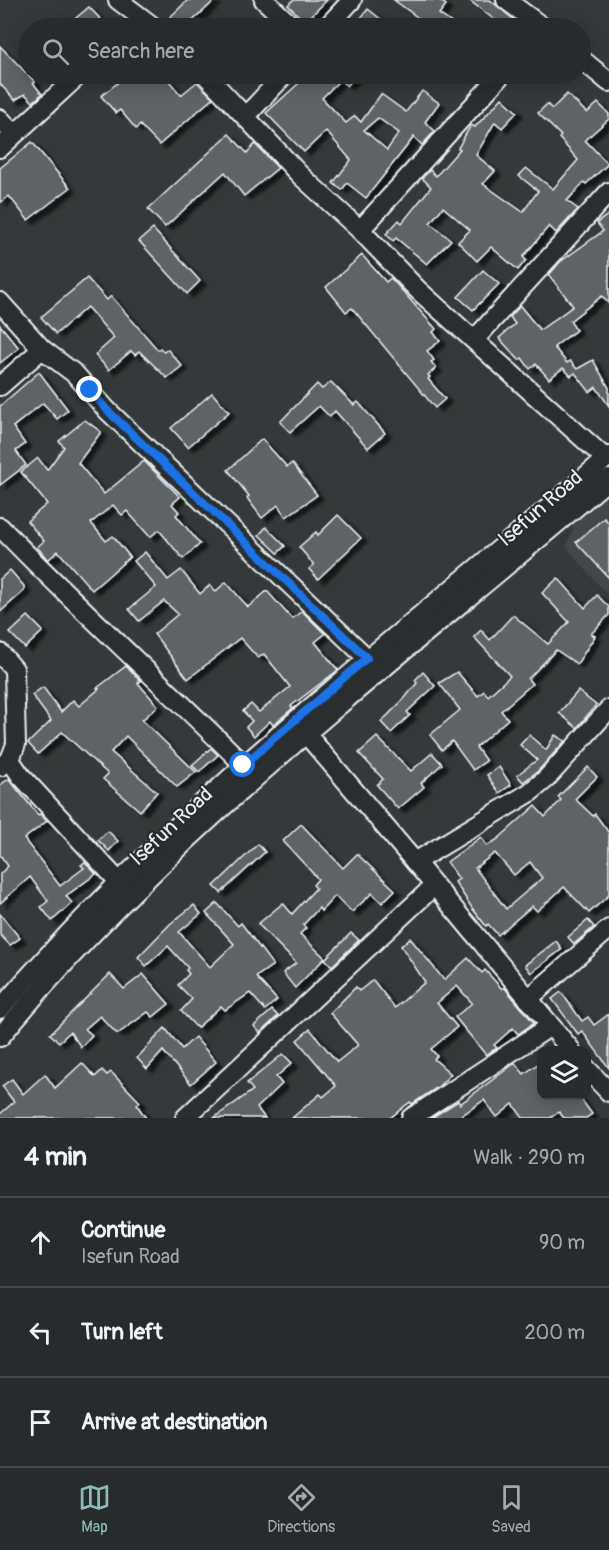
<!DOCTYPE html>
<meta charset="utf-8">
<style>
:root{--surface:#282b2c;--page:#343738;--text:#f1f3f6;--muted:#a5a7a9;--line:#444748;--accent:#8bbbb9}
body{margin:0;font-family:Pangolin,sans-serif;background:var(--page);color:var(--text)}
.controls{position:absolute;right:18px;bottom:18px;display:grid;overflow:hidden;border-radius:12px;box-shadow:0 3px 15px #0003}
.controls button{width:54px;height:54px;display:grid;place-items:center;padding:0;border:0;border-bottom:2px solid var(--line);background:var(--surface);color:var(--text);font:30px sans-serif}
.stop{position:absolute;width:18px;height:18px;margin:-14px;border:4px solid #1a73e8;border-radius:50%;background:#fff}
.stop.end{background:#1a73e8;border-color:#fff;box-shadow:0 2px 6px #0008}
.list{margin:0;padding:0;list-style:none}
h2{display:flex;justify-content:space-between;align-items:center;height:78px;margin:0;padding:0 24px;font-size:26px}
h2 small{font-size:20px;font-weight:400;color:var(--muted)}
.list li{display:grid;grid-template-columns:39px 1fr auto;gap:18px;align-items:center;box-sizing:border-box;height:90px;padding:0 24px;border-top:2px solid var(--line)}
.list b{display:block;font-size:22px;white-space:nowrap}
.list p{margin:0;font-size:20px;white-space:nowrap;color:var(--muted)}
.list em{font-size:20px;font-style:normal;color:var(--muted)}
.icon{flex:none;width:33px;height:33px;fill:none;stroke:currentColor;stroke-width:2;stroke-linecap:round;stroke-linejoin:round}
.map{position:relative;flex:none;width:609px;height:1118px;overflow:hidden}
.search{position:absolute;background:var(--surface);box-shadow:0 3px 15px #0003;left:18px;right:18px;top:18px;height:66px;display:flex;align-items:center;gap:15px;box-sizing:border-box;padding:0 21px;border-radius:33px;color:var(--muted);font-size:22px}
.sheet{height:348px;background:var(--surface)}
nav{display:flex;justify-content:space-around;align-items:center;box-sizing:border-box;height:84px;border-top:2px solid var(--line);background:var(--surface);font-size:16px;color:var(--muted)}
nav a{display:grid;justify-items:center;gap:3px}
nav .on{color:var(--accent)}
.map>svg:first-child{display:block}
.built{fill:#424647}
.building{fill:#5f6365;stroke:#e8f1f8;stroke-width:1.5;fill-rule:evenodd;filter:url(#shadow)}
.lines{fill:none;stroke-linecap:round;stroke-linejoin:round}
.minor-casing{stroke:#e8f1f8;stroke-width:22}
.minor{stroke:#2a2d2e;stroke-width:18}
.route{stroke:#1a73e8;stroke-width:8}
.labels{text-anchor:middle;stroke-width:4.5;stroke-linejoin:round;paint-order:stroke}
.street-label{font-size:21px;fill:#e8f1f8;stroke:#2a2d2e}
</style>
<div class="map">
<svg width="609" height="1118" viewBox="0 0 609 1118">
<defs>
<filter id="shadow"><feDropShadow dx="6" dy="4" stdDeviation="1.5" flood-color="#0009"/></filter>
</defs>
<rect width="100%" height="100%" fill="#35393a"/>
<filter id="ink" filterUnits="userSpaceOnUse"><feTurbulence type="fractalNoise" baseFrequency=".0167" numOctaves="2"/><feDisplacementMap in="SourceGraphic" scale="12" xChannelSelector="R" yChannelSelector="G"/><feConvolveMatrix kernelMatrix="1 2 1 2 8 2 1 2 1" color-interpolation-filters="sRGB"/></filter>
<g filter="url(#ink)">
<path class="built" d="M609,490v107l-43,-50 11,-30z"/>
<g class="building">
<path d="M188,0h27l-30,28h-6l-10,-10z"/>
<path d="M293,0h34l-22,22 -17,-17z"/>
<path d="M394,0h45l7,5 -7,9 20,14h-27z"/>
<path d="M469,0h21l23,19 -8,9z"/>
<path d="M89,7l20,21h-45z"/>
<path d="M368,9l24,19h-30l-6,-4z"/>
<path d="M0,46l35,36 -2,1 9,11 -9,8 -8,-8 -10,6 -15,-16z"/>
<path d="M129,74h34l18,21 16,-13 16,16 -54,47 -19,-20 -4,4 -16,-19 -4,3 -15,-17z"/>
<path d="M309,74h48l-10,12 -7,-6 -18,18 24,25 9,-7 6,6 20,-28 25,18 16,-21 17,12 -14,19 10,9 -13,14 -8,-8 -48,61 -19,-15 -5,7 -9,-7 18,-23 -25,-29 -22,21 -38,-39zM378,118l21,15 -12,17 -23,-20z"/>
<path d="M567,94l20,19 11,-10 11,11v5l-24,21 23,24 -22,20 -2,-2 -17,19 11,8 -22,24 -7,-7 -26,31 3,3 -8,10 -27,-23 -14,14 -19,-19 12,-12 -27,-23 -13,16 21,17 -24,24 -31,-26 -3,3 -7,-7 13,-14 3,3 29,-36 -9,-9 8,-8 6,6 24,-27 -2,-1 13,-23 4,2 27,-29 15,14 -15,16 -7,-6 -19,33 19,16 -12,13 40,28 15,-21 -19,-15 7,-8 27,21 25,-29 -19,-22 2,-2 -23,-23 9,-9 5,5z"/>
<path d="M229,134l18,19 8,-9 23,24 -34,28 -19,-24 -60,55 -17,-18z"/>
<path d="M32,142l38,46 -42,32 -19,-24 -9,7v-35z"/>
<path d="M609,214v90l-7,-8 -32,25 6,9 -22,17 13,16 3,-2 7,8 16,-9 16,28v18l-13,-19 -6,5 -15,-19 -4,3 -8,-8 -14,11 -13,-15 -6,5 -8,-11 -3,2 -20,-22 16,-14 -5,-7 10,-11 20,24 33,-24 -24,-31 11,-13 43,-31 -6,-8z"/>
<path d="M153,229l47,52 -13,13 -48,-53z"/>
<path d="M362,255l24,27 5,-4 45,51 -3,3 7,9 -13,10 7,9 -3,2 5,6 -8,7 2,2 -2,2 17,20 -10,9 -83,-100 -6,4 -20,-25z"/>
<path d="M483,270l16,14 -26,26 -15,-13z"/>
<path d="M87,278l20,22 4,-4 47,54 2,-2 4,4 3,-3 15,17 -15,12 -28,-27 -4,4 -4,-4 -22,19 -14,-15 19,-17 -27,-31 -31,27 -15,-17z"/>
<path d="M0,325l19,23 -19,15z"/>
<path d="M39,372l29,38 -11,9 -14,-16 -30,24 12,17 -9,7 10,14 -26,20v-79z"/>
<path d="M331,382l23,23 4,-3 27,31 -17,15 -33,-37 -5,6 -11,-11 -29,26 -10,-10 37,-38 5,5z"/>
<path d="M212,393l17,19 -41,35 -17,-19z"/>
<path d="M85,420l16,12 -23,31 26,31 40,-33 36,36 -8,7 7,8 -3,3 24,29 -17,15 -24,-29 -9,7 -23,-26 -5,4 -9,-10 -22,18 15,18 7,-5 17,21 -38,33 -34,-39 -10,9 -11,-13 7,-6 -17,-20 20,-17 -26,-32 17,-14 9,12 17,-23 -5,-6z"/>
<path d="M262,439l25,28 5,-4 25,32 -31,22 -8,-12 -16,13 -15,-20 2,-2 -21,-26z"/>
<path d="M338,515l23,23 -43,41 -9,-10 5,-4 -15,-18 17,-15 2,3z"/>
<path d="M604,518l5,5v55l-33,-36z"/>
<path d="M266,527l19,19 -7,7 -19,-18z"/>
<path d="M145,552l23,28 13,-10 19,24 10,-9 5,7 11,-10 22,25 19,-16 25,28 10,-8 23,23 -10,8 23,28 -47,36 2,2 -20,17 -3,-4 -16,15 -8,-9 6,-6 -9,-10 8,-7 8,8 31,-25 -26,-33 -6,4 -18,-20 -52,41 -34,-45 24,-20 -14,-13 -25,20 -10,-12 27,-22 -22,-26z"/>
<path d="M10,570l14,16v5l-24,21v-33z"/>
<path d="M558,578l27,30 12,-13 12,12v8l-18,19 4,2 -18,28 -21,-14 -28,29 4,5 -31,27 7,8 -32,28 10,14 -13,9 -21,-29 -10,9 -12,-15 30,-25 -21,-27 18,-11 21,24 6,-5 4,5 22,-20 -36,-39 7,-7 9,10 23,-25 35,29 21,-22 -27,-29z"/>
<path d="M28,616l15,15 -18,17 -15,-15z"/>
<path d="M126,666l15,15 -3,2 20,23 -16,14 54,52 -19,15 -51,-51 -15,16 46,40 -17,19 -37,-32 5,-5 -46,-42 -24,22 -10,-11 23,-22 -19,-26 11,-8 18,25 12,-12 6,6 20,-17 -2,-1z"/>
<path d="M423,672l12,14 -28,26 3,3 -19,18 -10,-11 23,-23 13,-16 -2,-3z"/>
<path d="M578,691l18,14 -19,23 -18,-15z"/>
<path d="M529,735l17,15 9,-15 10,6 -27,30 -15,11 -6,-7 20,-15 -17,-15z"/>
<path d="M377,737l34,34 21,-18 10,11 -21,19 3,4 -26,22 -21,-24 6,-6 -24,-26z"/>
<path d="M211,748l7,7 -19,17 -7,-7z"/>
<path d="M499,767l12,18 -12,8 -12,-18z"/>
<path d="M588,767l9,10 -22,22 18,17 2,-2 14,19v62l-20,18 -25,-26 -27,24 -5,-5 -34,29 -10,-11 -2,2 -14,-18 -17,-26 4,-3 -12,-17 34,-25 6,9 11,-7 37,-33 10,11 16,-17 -3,-3zM495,853l19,22 16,-13 12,16 -36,31 -31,-41z"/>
<path d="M9,779l29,36 2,-1 7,7 -23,18 36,47 24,-18 -3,-3 4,-3 11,12 -30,22 6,7 -20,18 -11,-14 7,-6 -18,-24 -30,26v-29l8,-8 -8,-11v-70z"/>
<path d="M301,824l42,44 14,-14 38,36 -13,13 -10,-10 -20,19 -17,-16 -14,15 -2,-3 -16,17 3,3 -6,6 25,24 -30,30 -12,-15 13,-10 -38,-39 25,-21 9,11 24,-26 -3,-3 5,-6 -35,-38z"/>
<path d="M108,831l10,10 -9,10 -11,-11z"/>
<path d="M258,844l7,8 -44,41 -7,-7z"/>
<path d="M217,903l21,23 3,-3 32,42 -17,12 21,23 -12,10 -15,-17 -25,17 -4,-4 -24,22 -16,-17 11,-12 -14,-14 11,-11 -3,-4 2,-2 -20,-22 -22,20 -8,-9 32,-33 24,-19 7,9 -22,18 31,35 24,-23 -28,-31z"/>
<path d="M0,914l20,24 -10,7 -10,-10z"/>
<path d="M588,920l6,7 -20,17 -6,-7z"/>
<path d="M351,933l8,7 -27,26 -7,-7z"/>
<path d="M410,938l34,42 24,-22 14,15 3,-3 17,19 2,-2 30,36 -16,11 -5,-6 -19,17 3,3 -11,7 -31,-38 17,-14 -15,-17 -20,17 20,24 -26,22 6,7 -3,3 17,15 -12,12 -27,18 -2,-2 -20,16h-98l28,-24 3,3 13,-11 -39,-46 13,-11 27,33 21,-17 -28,-32 26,-26 3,4 14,-11 22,28 30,-26 -24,-36z"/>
<path d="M556,941l6,8 -31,24 -6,-8z"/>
<path d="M110,974l14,15 19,-15 26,30 -16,13 -5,-5 -29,21h-3l-16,-17 -15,13 7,6 -11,12 -11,-15 -11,10 -9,-8z"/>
<path d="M561,992l21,29 6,-4 6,8 15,-11v54l-27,-37 -4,3 -26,-35z"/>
<path d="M272,1010l6,6 -18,17 -6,-7z"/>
<path d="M165,1028l17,21 13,-12 21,25 -25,22 -28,-33 -16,18 -10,-11z"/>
<path d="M283,1054l9,9 -16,14 6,7 -25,24 8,10h-51l39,-28 -6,-7z"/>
<path d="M542,1061v34h36l14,19 -6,4h-22l-5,-6 -9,6h-27l-10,-14 -16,13 -13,-17 -26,18h-27l27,-17 2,3 55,-41 9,11z"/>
<path d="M82,1063l13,14 7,-7 5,5 4,-3 29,30 -3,3 9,13h-146v-4l14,-12 -12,-16 10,-7 11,15 22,-20 10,14z"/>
</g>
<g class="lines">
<g class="minor-casing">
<g id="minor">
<path d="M118,0l37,28"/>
<path d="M264,0l30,28"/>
<path d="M506,0l38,28"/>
<path d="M326,28l26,-28"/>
<path d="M580,58l29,24"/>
<path d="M205,74l95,101 60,55 58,60 188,169"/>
<path d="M247,115l38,-41"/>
<path d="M0,119l14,15"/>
<path d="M0,148l80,-74"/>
<path d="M360,230l142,-156"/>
<path d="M0,302l42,47 33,25 32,36 260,248"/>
<path d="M475,339l134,-147"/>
<path d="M0,386l42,-37"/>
<path d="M0,527c79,82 163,157 244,238"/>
<path d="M0,653l14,16 2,75 -6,16 -9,6"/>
<path d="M307,735l108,127 156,188"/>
<path d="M10,760l11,16 99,107"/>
<path d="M415,862l114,-69 17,-14 63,-70"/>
<path d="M528,999l81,-70"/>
<path d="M0,1009c180,-209 402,-373 609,-553"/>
<path d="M0,1037c176,-213 401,-379 609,-558"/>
<path d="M586,1068l23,24"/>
<path d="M185,1118l249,-232"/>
<path d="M411,1118l138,-91"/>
</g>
</g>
<use href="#minor" class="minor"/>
</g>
</g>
<g class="lines" filter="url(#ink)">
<path class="route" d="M90,390l17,20 260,248 -124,107"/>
</g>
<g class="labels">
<g class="street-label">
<text transform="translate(540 508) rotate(-41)" y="7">Isefun Road</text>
<text transform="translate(171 826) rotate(-43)" y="7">Isefun Road</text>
</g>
</g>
</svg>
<div class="controls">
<button><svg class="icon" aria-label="layers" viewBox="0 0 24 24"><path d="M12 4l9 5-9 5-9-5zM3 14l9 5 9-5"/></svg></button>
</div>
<div class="stop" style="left:243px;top:765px"></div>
<div class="stop end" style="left:90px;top:390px"></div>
<div class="search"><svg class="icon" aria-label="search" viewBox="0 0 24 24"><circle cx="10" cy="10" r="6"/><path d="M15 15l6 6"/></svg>Search here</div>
</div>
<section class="sheet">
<h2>4 min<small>Walk · 290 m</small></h2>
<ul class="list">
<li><svg class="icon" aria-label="ahead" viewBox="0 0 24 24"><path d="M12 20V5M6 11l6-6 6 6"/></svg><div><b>Continue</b><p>Isefun Road</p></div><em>90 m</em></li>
<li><svg class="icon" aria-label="left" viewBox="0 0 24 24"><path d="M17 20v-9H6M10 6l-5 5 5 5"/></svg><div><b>Turn left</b></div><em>200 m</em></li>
<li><svg class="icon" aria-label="arrive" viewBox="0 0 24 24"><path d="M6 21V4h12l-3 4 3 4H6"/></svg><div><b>Arrive at destination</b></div></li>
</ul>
</section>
<nav>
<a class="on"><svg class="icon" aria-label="map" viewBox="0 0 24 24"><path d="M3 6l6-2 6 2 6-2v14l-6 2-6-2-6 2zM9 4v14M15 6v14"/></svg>Map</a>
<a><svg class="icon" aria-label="directions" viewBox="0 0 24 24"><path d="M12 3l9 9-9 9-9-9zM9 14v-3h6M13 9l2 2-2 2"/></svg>Directions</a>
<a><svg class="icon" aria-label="saved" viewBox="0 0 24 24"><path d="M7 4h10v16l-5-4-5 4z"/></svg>Saved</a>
</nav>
